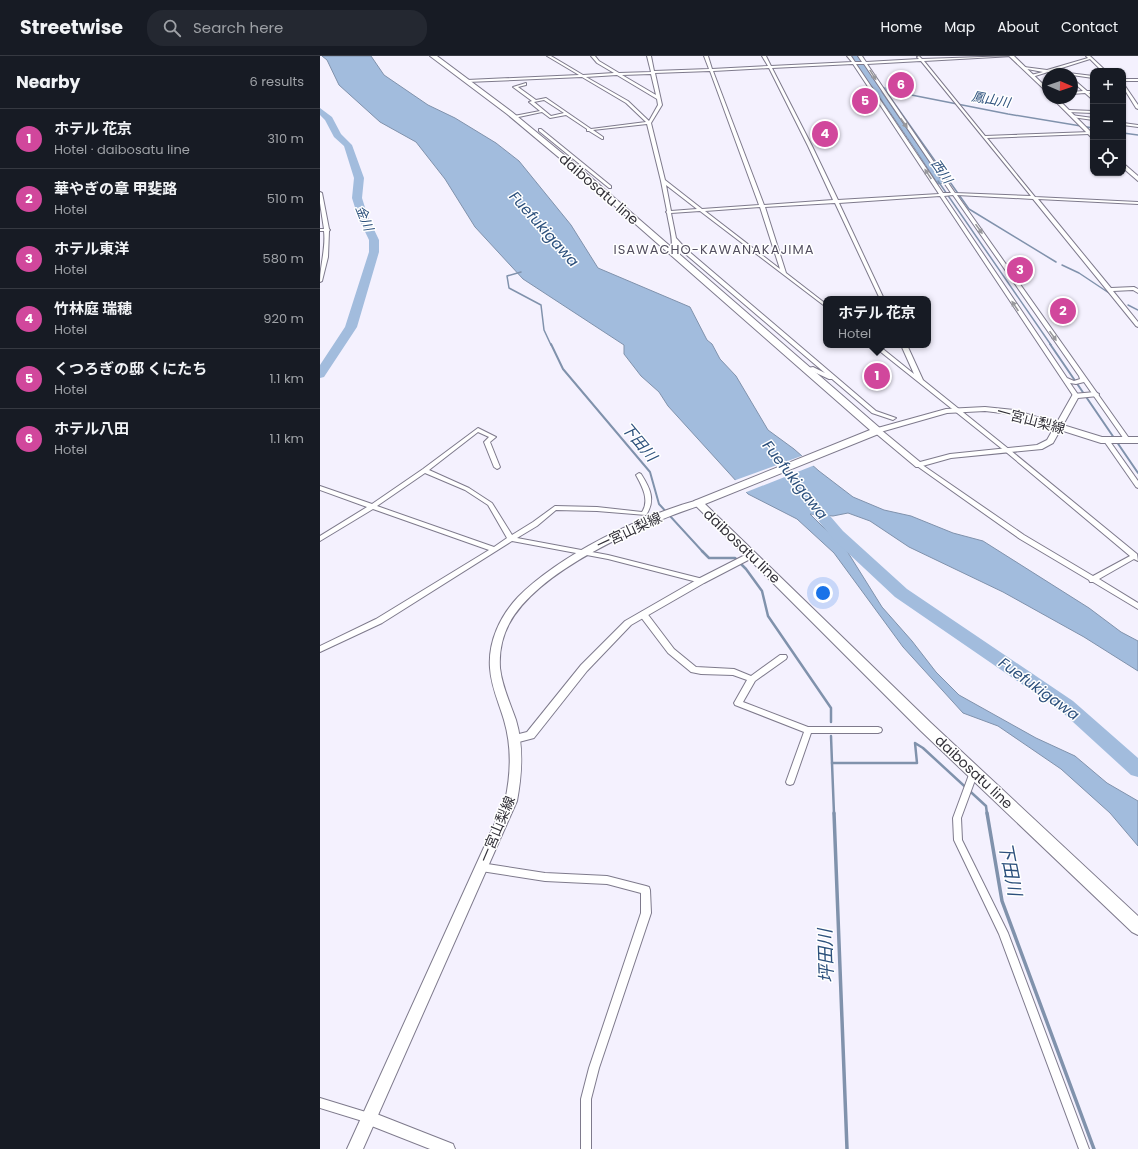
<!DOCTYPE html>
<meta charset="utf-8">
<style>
:root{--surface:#171b24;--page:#242831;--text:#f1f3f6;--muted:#9ea1a6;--line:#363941;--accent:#db2777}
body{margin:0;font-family:Poppins,"Noto Sans JP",sans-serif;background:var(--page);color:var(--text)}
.controls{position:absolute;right:12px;top:12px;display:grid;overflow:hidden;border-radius:8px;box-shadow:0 1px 3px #0004}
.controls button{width:36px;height:36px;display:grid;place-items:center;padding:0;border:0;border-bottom:1px solid var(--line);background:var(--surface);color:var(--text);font:20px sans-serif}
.compass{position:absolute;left:722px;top:12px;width:36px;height:36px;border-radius:50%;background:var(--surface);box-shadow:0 1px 3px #0004;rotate:92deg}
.you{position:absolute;left:503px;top:537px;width:14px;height:14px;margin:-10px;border:3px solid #fff;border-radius:50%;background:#1a73e8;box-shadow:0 0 0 6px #1a73e833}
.badge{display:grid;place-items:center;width:26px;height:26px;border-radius:50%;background:var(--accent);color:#fff;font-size:13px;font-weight:700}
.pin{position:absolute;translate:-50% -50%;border:2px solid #fff;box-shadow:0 1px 4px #0006}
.popup{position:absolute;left:503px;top:240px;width:108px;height:52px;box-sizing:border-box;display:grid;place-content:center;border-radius:8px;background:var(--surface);filter:drop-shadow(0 1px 3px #0005);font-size:13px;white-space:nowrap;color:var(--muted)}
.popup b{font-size:15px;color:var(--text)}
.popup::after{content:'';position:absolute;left:50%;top:100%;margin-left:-8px;border:8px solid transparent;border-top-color:var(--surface)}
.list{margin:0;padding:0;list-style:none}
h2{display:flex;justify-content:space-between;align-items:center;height:52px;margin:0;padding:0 16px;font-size:17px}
h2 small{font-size:13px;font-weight:400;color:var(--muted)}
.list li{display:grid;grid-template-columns:26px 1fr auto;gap:12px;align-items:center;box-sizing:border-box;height:60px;padding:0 16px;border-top:1px solid var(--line)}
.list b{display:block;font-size:15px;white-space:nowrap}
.list p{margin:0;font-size:13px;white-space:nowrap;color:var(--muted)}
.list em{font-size:13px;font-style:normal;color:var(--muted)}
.icon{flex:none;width:22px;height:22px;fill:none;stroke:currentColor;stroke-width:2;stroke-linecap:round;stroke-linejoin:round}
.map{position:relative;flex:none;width:818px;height:1093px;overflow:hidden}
header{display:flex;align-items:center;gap:24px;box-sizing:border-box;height:56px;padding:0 20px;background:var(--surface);border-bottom:1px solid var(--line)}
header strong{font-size:19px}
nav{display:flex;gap:22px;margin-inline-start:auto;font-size:14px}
.search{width:280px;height:36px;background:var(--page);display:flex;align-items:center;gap:10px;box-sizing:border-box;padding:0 14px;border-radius:16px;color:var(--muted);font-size:15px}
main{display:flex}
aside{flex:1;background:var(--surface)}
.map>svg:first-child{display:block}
.water{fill:#a2bcdd;stroke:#8092ac}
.pier{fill:#f4f1fe}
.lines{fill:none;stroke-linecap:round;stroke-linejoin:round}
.stream-far3{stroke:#8092ac;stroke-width:1.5}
.stream-far2{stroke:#8092ac;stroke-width:2}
.stream-far1{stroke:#8092ac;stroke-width:2.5}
.stream{stroke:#8092ac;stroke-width:3.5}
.river{fill:#a2bcdd;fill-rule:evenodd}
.minor-casing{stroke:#7e7a8c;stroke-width:2}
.tertiary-casing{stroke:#7e7a8c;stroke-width:2}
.secondary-casing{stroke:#7e7a8c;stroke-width:2}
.trunk-casing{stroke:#7e7a8c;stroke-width:2}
.minor{fill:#fff;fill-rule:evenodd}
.tertiary{fill:#fff;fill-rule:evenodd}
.secondary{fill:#fff;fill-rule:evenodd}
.trunk{fill:#fff;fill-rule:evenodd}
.oneway{fill:#98989c}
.labels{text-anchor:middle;stroke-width:3;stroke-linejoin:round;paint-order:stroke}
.far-water-label{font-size:13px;font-style:italic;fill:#2c507c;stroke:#fff}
.far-quarter-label{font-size:13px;letter-spacing:1px;fill:#524e5f;stroke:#fff}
.street-label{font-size:14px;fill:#323038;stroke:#fff}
.water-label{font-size:15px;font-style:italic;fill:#2c507c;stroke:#fff}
.near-water-label{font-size:18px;font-style:italic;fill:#2c507c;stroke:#fff}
</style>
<header>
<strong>Streetwise</strong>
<div class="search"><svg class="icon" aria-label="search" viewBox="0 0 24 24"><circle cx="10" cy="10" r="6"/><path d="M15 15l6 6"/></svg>Search here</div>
<nav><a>Home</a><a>Map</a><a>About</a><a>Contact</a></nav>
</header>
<main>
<aside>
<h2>Nearby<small>6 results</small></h2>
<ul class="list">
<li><span class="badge" style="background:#d1479c">1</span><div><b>ホテル 花京</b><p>Hotel · daibosatu line</p></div><em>310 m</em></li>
<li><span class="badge" style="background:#d1479c">2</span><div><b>華やぎの章 甲斐路</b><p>Hotel</p></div><em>510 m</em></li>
<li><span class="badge" style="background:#d1479c">3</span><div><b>ホテル東洋</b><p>Hotel</p></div><em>580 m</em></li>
<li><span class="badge" style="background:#d1479c">4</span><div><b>竹林庭 瑞穂</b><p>Hotel</p></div><em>920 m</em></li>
<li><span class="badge" style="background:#d1479c">5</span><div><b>くつろぎの邸 くにたち</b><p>Hotel</p></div><em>1.1 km</em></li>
<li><span class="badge" style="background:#d1479c">6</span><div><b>ホテル八田</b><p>Hotel</p></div><em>1.1 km</em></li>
</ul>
</aside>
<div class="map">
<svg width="818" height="1093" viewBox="0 0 818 1093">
<rect width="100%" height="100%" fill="#f4f1fe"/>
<g class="water">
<path d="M2,0h49l13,19 44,30 27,13 41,25 23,18 52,64 27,43 92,39 17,33 5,4 8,15 16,17 32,54 26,19 25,22 34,26 31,13 27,6 42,17 30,8 106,67 32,24 17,9v30l-54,-34 -81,-45 -94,-45 -39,-26 -22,-8 -15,3 -23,-2 37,37 35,56 30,34 24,31 23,23 77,43 39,18 32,27 31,18v45l-28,-33 -49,-44 -63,-43 -35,-13 -60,-66 -69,-94 -37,-34 -49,-25 -80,-88 -9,-14 -18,-16 -17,-22v-9l-101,-66 -48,-52 -30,-48 -29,-37 -36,-20 -41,-37 -12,-25z"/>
<path d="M532,0h5l87,127 -6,1c-28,-44 -58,-85 -86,-128z"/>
</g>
<path class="pier" d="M484,399l11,10 -71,28 -11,-12z"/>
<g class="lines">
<g class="stream-far3">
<path d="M565,34l84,119 87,53"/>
<path d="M566,34l122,24 85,14"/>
<path d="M803,77l15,2"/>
<path d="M618,125l113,164"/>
<path d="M742,209l17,8 33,22"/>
<path d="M201,216l-14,4 2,12 32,17 3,25 7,15"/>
<path d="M808,249l10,5"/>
</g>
<g class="stream-far2">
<path d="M231,288l12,25 87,103 9,32 44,48"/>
<path d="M730,288l88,129"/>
</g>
<g class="stream-far1">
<path d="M382,495l7,7h26l11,11 16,22 6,25 63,92v14"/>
<path d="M511,680l1,27h85l-2,-20 8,5 63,58 1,8"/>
<path d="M512,707l2,51"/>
</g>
<g class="stream">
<path d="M514,757l13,336"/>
<path d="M667,757l15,88 92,248"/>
</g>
<g class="river">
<path d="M530,0h8l22,30 8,2v4l-14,-2z"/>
<path d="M0,52l12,9 9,17 11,11 12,33 -2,20 6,19 11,23v12l-22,75 -33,50 -4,1v-13l25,-38 24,-75v-12l-11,-23 -6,-19 2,-20 -10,-32 -10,-9 -9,-17 -5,-5z"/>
<path d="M487,437l5,2 31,36 64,58 166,112 65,57v19l-7,-2 -70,-64 -166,-114 -62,-58 -33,-41 2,-3z"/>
</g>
<g class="minor-casing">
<g id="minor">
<path d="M227,0h4l32,19 31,-2 -17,-10 -6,-7h4l4,5 20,12 32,-1 -4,-16h4l3,15 55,-2 -5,-13h4l4,13 56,-3 -6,-10h4l5,10 81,-4 -5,-6h4l4,6h7l-4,-6h4l4,6 53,-3 -2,-2 2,-1 3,3 91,-3 -89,5 61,75 105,-4v2h-1l-102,4 48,59 103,5v2l-100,-5 73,89 23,-1 4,2v4l-5,-3 -20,1 25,31v5l-2,-1 -103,-127 -76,-4 174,246 -3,2 -2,-1 -42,-60 -8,2 -6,-1 9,13 -3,2 -2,-1 -134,-201 -101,7 45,96h-4l-45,-96 -70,4 21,66 40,31v3l-126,-96 -29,2 5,25 10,11 190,162 20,7 -3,2 -21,-7 -40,-34h-3l-17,-8h-9v-2l10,-2 12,6 -143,-122 -5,-6 -2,9 -4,-1c3,-13 -2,-27 -4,-40l-1,-1 1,-1 -6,-30 -14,-57 -54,6 10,7v2h-1l-13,-8h-2v-2l-21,-14 -16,3 -8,-6 -28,6v-2l26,-5 -11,-9 3,-1 -19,-14 13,-4v2l-8,2 18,13 10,-2 45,31 55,-7 -20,-19 -44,-26 -115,5 -2,-1 2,-1 112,-5zM601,5l110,135 -76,-3 -88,-129zM533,8l86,130 -101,6 -26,-54 -40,-78zM536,8h8l87,129h-8zM449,12l39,78 25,54 -69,5 -51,-134zM390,15l49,134 -57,4 -37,-29 -14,-57 11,-18 -7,-32zM331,18l5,21 -34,-20zM297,19l40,24 1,6 -9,16 -21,-20 -42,-24zM224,44l20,13 -13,3 -17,-14zM346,129l31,24 -26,2zM633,139l126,181 1,3 -6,2 -7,-3 -123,-182zM440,151l20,62 -75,-58z"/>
<path d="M766,0h4l16,15h-4l-12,-12 -38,12 41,5v2l-21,-3v-1l-24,-2 -16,5 -1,-2 12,-3 -21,-4 2,-1 23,3 41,-12z"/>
<path d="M752,22l15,13h6v2h-4l4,4v3l-8,-7 -13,1v-2l11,-1 -11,-10z"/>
<rect x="803" y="23" width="15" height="2"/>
<path d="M803,27l15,22v4l-2,-1 -13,-21z"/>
<path d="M803,48l2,1v2l-2,1z"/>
<path d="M748,54l25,1v2l-26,-1z"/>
<path d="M751,59l22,3v2l-21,-3z"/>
<path d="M803,67l15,2v2l-15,-2z"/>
<path d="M219,73h2l70,57v2h-2l-70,-57z"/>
<path d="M0,136l2,1 7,36 1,1 -1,1 -1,26 -6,24 -2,1c0,-17 6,-33 4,-51h-4v-2h4l-4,-26z"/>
<path d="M552,289h6l36,29 -13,-29h6l16,35 87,70 127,104 1,7 -4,-2 -35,20 39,24v6l-45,-27h-3l-1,-2 -69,-41 -103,-73 -1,-1 1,-1h4l103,71 69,41 37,-20 -124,-104z"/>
<path d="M158,372l18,9 -6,5 10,25 -1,1 -2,1 -3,-2 -10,-25 5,-5 -11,-5 -49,38 40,18 23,15 20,32 21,-13 22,-16 42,1 45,5c8,-12 0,-26 -6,-37l3,-2 2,1c9,14 15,26 5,41l-49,-4 -41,-1 -19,16 -20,12 91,17 95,24 1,2 -1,2h-2l-93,-24 -96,-18 -130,82 -62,29v-6l56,-27 113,-69 -116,-41 -53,32v-5l47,-29 -47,-17v-4l52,18 51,-35zM105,417l40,17 23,15 19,33 -13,9 -117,-41z"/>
<path d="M787,383l2,1 29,41v7l-2,-1 -32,-46z"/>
<path d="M323,555l3,1 28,37 22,18 38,2 17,7 29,-21h6l1,2 -1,2 -31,22 -12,21 65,25h70l3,1 1,2 -1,2 -3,1h-67l-17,49 -1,2 -3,1 -3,-1 -1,-2 18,-50 -69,-27 -1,-2 13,-23 -14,-5 -32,-1 -10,-2 -23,-19 -28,-37 -1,-2z"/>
<path d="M654,713l3,1 1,2 -17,46 1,22 46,93 81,216h-10l-80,-215 -45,-94 -1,-22 17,-46 1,-2z"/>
<path d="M161,807l64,10 62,3 39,10 3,1 1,3 1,23 -52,155 -8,31v50h-10v-50l8,-31 52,-155v-20l-34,-9 -62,-3 -64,-10 -3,-1 -1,-3 1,-3z"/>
<path d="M0,1042l49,15 4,1 1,4 -1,4 -4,1 -49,-15z"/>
</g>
</g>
<g class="tertiary-casing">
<g id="tertiary">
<path d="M775,336l4,2 -1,2 -20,2 -25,45 -11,6 -91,9 -32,9h-3l-43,-36 4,-2h3l40,33 30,-8 87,-9 10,-5 26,-46z"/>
<path d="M431,496l3,1 1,2 -1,2 -50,26 -73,42 -44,46 -53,67 -19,5 -4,-1 -1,-3 1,-3 16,-4 54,-67 44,-44 73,-42z"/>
<path d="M49,1055l84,33 2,5h-25l-66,-26 -2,-5 2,-5z"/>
</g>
</g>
<g class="secondary-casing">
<g id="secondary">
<path d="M689,0h5l34,33v4z"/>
<path d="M732,42h5l36,36v5z"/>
<path d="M803,107l15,13v5l-15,-13z"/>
<path d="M665,351l29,3 88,27h36v6h-37l-91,-29 -25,-3 -38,2 -70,20 -4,-2 1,-2 72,-20z"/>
<path d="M378,444l5,3 -2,2c-57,19 -163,64 -192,119 -7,13 -10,29 -9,44 2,18 10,35 16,52 8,27 6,54 1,81l-154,348h-16l158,-348c6,-27 7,-54 -1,-81 -5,-17 -13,-34 -14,-52 -2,-26 10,-52 28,-71 43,-43 122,-81 180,-97z"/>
</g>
</g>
<g class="trunk-casing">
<path id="trunk" d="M110,0h7l75,56 68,56 301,261 1,2 -1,2 -176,71 226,219 207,193v19l-6,-3 -211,-201 -228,-228 1,-2 176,-71 -295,-259 -68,-57z"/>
</g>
<use href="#minor" class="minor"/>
<use href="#tertiary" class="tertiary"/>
<use href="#secondary" class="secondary"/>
<use href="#trunk" class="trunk"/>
</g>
<defs><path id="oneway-solid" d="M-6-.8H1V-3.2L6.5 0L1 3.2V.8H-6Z"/></defs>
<g class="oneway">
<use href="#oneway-solid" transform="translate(553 19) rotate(58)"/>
<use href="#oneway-solid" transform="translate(584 67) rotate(55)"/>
<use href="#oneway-solid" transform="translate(608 118) rotate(-124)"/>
<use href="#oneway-solid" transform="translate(659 173) rotate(55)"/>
<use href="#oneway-solid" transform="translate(695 250) rotate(-124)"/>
<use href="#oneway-solid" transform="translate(733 280) rotate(55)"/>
</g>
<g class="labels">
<g class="far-water-label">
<text transform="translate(671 43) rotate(10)" y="5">鳳山川</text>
<text transform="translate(622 115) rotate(55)" y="5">西川</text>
<text transform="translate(45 162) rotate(68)" y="5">金川</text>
</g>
<g class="far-quarter-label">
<text x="394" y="198">ISAWACHO-KAWANAKAJIMA</text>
</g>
<g class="street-label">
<text transform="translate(279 133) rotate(41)" y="5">daibosatu line</text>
<text transform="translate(711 364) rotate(15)" y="5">一宮山梨線</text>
<text transform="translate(309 475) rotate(-25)" y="5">一宮山梨線</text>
<text transform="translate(422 490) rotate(44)" y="5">daibosatu line</text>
<text transform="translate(654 716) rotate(43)" y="5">daibosatu line</text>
<text transform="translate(177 773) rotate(-67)" y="5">一宮山梨線</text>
</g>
<g class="water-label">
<text transform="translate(224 173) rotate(48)" y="5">Fuefukigawa</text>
<text transform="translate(319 386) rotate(50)" y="5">下田川</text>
<text transform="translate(475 424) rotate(52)" y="5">Fuefukigawa</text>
<text transform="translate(719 633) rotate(36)" y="5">Fuefukigawa</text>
</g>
<g class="near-water-label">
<text transform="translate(690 813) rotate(79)" y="6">下田川</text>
<text transform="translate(506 900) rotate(-92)" y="6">坪田川</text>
</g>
</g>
</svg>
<div class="controls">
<button>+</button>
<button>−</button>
<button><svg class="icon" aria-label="locate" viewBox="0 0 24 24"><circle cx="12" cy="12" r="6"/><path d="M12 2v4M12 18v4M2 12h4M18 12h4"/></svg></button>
</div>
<svg class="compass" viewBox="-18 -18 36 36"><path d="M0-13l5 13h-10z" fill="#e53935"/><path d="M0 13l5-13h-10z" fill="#9ea1a6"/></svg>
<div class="you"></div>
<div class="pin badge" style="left:557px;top:320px;background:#d1479c">1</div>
<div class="popup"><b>ホテル 花京</b>Hotel</div>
<div class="pin badge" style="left:743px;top:255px;background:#d1479c">2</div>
<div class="pin badge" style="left:700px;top:214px;background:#d1479c">3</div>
<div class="pin badge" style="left:505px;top:78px;background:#d1479c">4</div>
<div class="pin badge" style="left:545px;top:45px;background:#d1479c">5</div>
<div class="pin badge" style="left:581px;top:29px;background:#d1479c">6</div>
</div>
</main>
